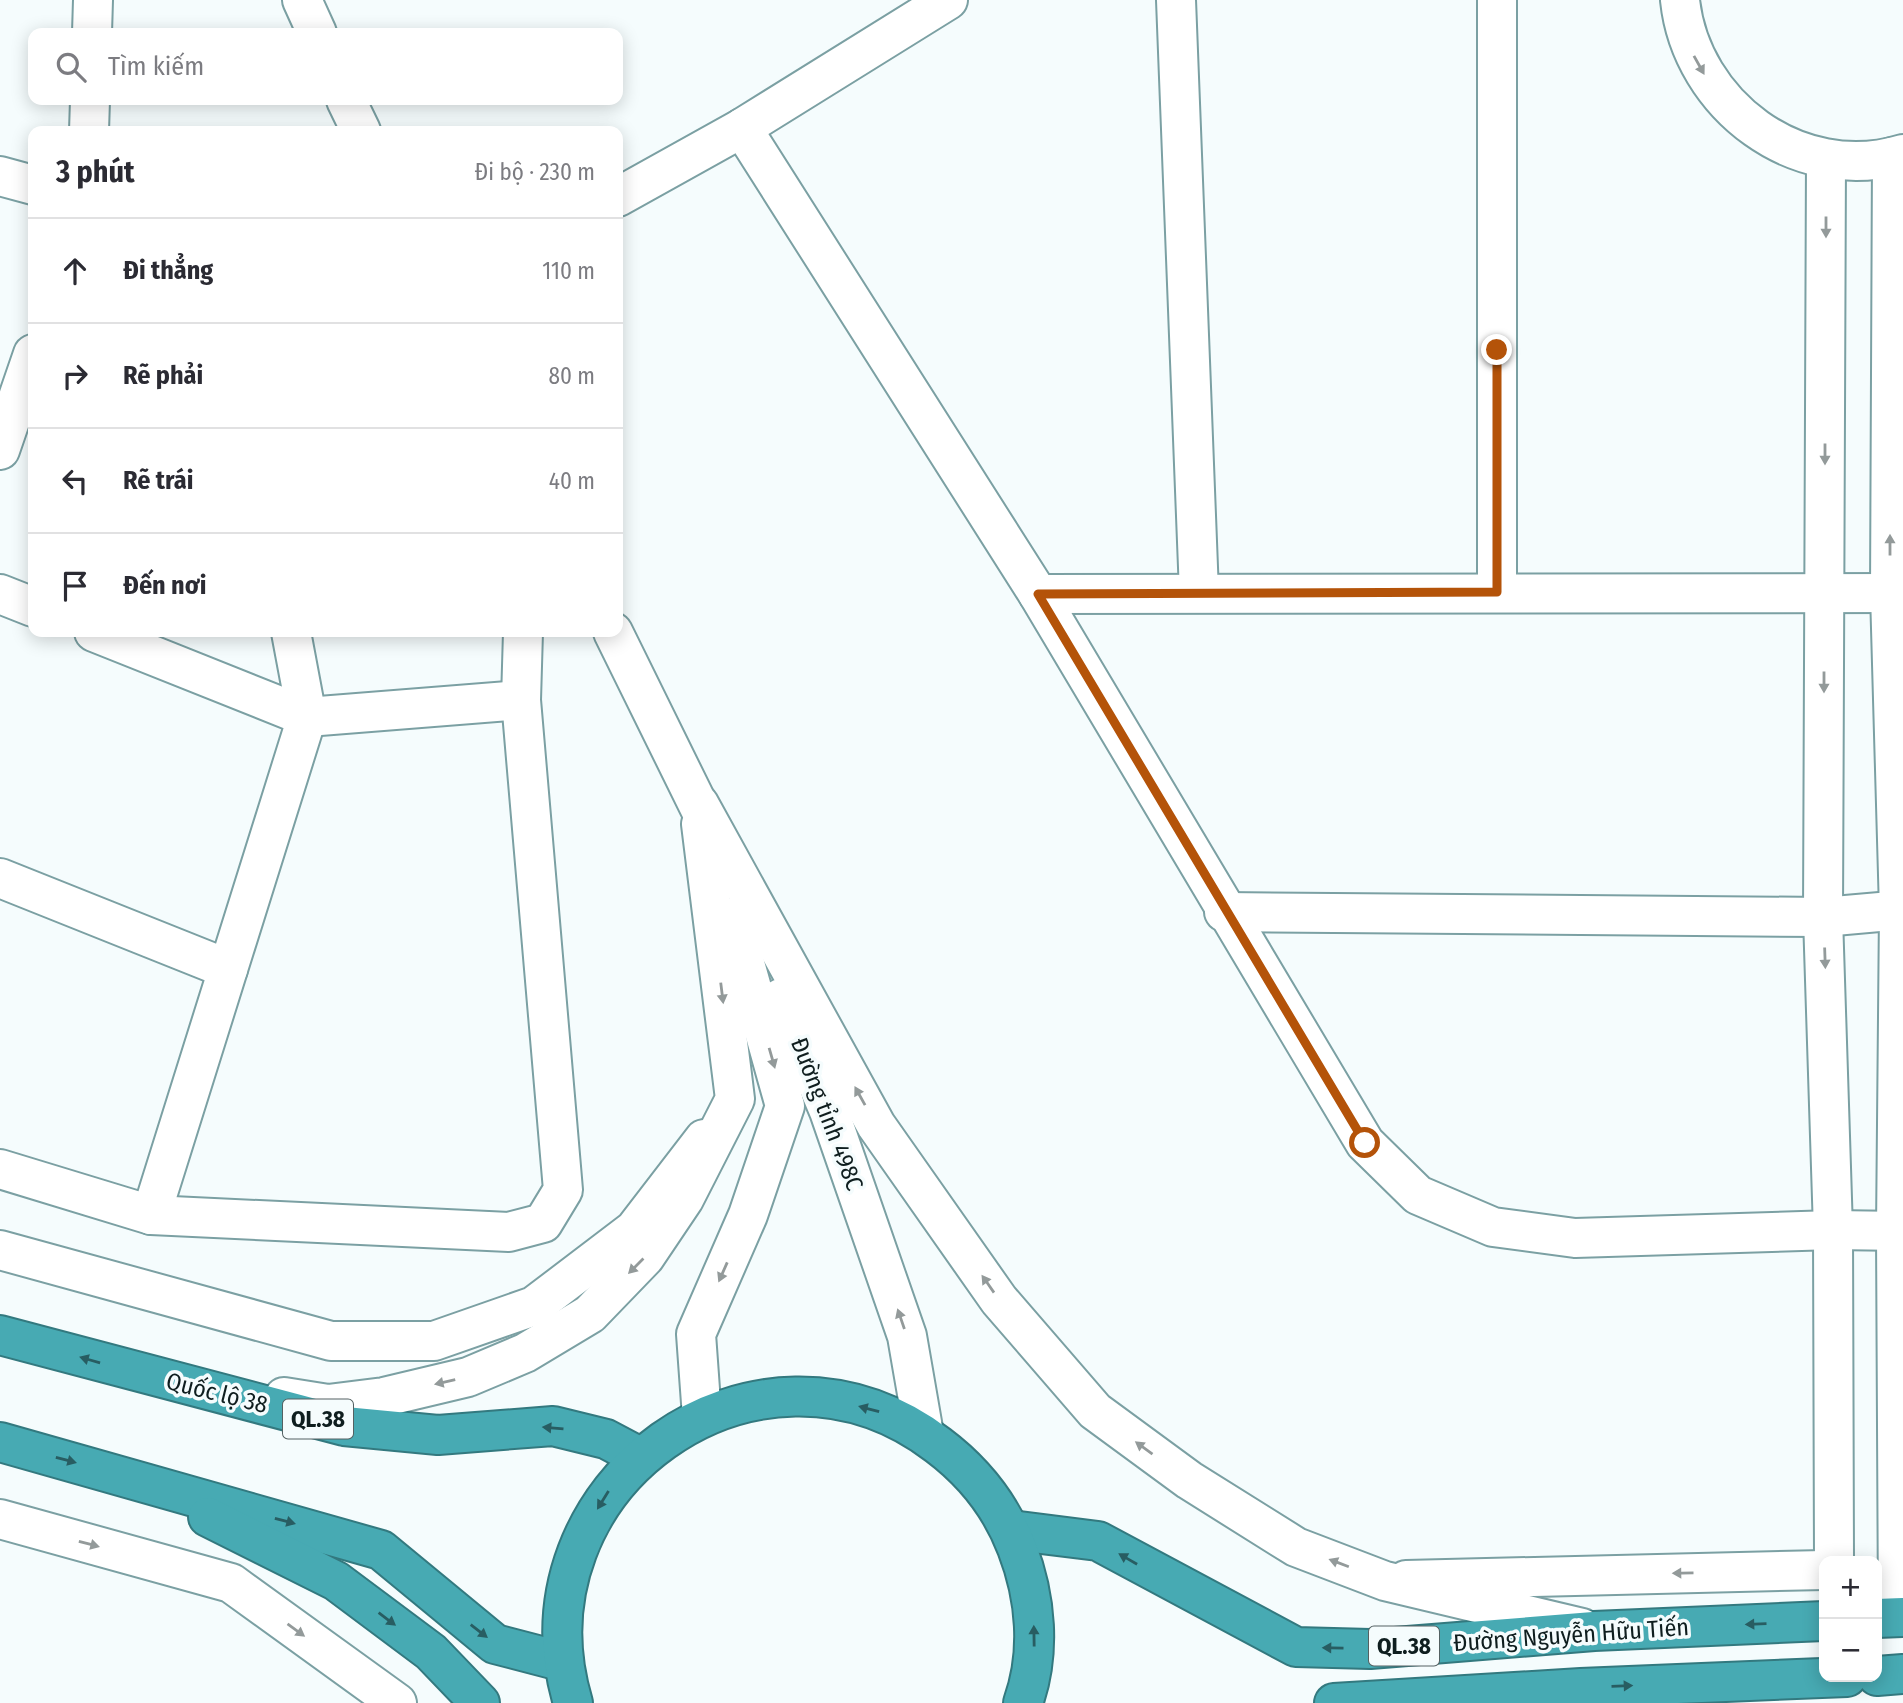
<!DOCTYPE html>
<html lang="vi">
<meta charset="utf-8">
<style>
:root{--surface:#fff;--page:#f7f7f7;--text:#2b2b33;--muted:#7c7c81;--line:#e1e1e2}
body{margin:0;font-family:"Fira Sans Condensed",sans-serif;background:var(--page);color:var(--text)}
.controls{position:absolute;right:21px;bottom:21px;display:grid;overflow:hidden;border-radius:14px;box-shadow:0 4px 18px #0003}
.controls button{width:63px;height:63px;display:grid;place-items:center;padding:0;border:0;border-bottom:2px solid var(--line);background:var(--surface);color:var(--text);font:35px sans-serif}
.stop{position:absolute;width:21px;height:21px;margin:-16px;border:5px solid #b45309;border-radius:50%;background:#fff}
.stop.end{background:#b45309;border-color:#fff;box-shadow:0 2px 7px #0008}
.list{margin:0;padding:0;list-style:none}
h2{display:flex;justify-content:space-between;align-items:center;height:91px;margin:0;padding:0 28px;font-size:30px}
h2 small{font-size:23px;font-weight:400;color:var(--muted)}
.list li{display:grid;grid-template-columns:46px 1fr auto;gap:21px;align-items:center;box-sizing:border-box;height:105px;padding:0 28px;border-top:2px solid var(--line)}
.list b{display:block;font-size:26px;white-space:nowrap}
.list em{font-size:23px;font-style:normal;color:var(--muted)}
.icon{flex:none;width:38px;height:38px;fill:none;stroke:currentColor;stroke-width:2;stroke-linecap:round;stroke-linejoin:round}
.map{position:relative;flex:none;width:1903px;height:1703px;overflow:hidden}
.search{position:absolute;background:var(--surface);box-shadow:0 4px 18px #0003;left:28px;top:28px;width:595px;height:77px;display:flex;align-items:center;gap:18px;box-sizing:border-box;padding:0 24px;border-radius:14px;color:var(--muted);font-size:26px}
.panel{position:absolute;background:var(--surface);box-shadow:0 4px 18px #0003;left:28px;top:126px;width:595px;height:511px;border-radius:14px}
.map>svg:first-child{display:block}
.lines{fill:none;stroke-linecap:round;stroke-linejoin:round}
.street-casing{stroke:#7ba0a3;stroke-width:42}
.secondary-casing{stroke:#7ba0a3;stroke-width:42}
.highway-casing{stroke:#33797f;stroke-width:42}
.street{stroke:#fff;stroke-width:38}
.secondary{stroke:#fff;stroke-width:38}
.highway{stroke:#47aab3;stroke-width:38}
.oneway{fill:#939a9a}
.oneway2{fill:#285d62}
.route{stroke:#b45309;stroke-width:9}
.labels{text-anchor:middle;stroke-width:7;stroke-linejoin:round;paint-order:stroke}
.shield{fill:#f5fcfd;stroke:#546162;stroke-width:2}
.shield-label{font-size:23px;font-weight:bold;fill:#0f1e1f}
.street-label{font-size:24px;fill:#0f1e1f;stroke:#f5fcfd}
</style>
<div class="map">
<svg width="1903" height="1703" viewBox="0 0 1903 1703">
<rect width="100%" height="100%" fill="#f5fcfd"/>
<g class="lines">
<g class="street-casing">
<g id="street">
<path d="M1176,0l23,593"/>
<path d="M1497,0v592"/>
<path d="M1680,0c11,105 118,186 223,154"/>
<path d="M92,33l1,-33"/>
<path d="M742,128l296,466 327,549 53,52 75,32 82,11 258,-8 70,1"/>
<path d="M89,131l1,-31"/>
<path d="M1892,157l-2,436 9,317 -3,321 2,386"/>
<path d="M1826,159l-3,758 10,313 1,331"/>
<path d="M0,176l33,9"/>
<path d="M618,197l124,-69 206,-128"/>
<path d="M0,450l33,-96"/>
<path d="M0,594l33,13"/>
<path d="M1038,594l865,-1"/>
<path d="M94,632l213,85 214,-17"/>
<path d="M0,878l228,91"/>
<path d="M1224,912l599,5 80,-7"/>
<path d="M0,1169l151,46 358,17 34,-9 20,-33 -42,-490 2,-68"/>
<path d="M151,1215l156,-498 -16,-85"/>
<path d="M0,1250l331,91h103l100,-35 100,-76 70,-91"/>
<path d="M0,1519l231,64 166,120"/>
<path d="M1406,1580l418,-10"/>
</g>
</g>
<g class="secondary-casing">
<g id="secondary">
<path d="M302,0l15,33"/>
<path d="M346,100l15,31"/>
<path d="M613,632l96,195"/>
<path d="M699,804l177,321 123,175 96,111 94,69 107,67 89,34 197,47"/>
<path d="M781,998l48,113 78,225 17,98"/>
<path d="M284,1397l44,7 56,-7 84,-20 57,-24 65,-39 55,-57 39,-58 51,-100 -34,-275"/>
<path d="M702,1417l-6,-83 52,-119 37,-109 -53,-189"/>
</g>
</g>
<g class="highway-casing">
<g id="highway">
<path d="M0,1335l344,91 94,9 115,-9 53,13 34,18"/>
<path d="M0,1442l381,108 114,94 69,18"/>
<path d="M208,1517l128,64 95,71 49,51"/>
<path d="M1010,1530l88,11 198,106 74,2 224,-18 230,-10"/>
<path d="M1877,1618l26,-1"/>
<path d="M1877,1676l26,-2"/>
<path d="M573,1703c-65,-217 184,-396 365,-258 36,27 63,61 79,103 19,49 24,105 6,155"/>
<path d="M1334,1703l247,-15 266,-11"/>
</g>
</g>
<use href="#street" class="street"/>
<use href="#secondary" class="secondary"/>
<use href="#highway" class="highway"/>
</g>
<defs><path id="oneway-solid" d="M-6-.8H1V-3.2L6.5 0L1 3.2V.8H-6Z" transform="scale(1.75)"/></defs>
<g class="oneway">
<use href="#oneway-solid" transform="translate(1699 65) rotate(61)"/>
<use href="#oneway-solid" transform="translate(1826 227) rotate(90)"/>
<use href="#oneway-solid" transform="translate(1825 454) rotate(90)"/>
<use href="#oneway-solid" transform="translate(1890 545) rotate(-90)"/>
<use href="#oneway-solid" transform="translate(1824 682) rotate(90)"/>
<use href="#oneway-solid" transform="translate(1825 958) rotate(88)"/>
<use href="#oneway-solid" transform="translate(722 993) rotate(83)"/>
<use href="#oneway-solid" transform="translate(772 1058) rotate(74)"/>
<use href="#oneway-solid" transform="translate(860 1096) rotate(-119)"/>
<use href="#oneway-solid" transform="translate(636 1266) rotate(135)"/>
<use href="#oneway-solid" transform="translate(723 1272) rotate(114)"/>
<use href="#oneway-solid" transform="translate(988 1284) rotate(-125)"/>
<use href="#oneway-solid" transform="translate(901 1319) rotate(-109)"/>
<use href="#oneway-solid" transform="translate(445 1382) rotate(167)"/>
<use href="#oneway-solid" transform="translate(1144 1448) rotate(-144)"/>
<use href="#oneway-solid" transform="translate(89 1544) rotate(15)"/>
<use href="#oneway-solid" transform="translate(1339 1563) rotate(-159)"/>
<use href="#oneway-solid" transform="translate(1683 1573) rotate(179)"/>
<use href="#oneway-solid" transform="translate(296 1630) rotate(36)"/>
</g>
<g class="oneway2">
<use href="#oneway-solid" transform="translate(90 1360) rotate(-164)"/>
<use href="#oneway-solid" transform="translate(869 1409) rotate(-165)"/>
<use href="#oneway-solid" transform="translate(553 1428) rotate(-175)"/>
<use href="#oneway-solid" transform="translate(66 1460) rotate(15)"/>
<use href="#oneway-solid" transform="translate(603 1500) rotate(122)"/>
<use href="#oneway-solid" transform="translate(285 1521) rotate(15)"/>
<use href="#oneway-solid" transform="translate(1128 1559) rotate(-150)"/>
<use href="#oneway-solid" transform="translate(387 1619) rotate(37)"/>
<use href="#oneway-solid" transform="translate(1756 1624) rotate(178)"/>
<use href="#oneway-solid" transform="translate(479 1631) rotate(38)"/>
<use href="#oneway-solid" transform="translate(1034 1636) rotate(-91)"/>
<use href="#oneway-solid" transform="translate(1333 1648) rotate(-179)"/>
<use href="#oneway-solid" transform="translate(1622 1686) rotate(-2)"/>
</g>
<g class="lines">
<path class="route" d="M1365,1143l-327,-549 459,-2v-242"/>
</g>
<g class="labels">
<g class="shield">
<rect x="283" y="1399.5" width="70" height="39" rx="5"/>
<rect x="1369" y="1626.5" width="70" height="39" rx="5"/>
</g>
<g class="shield-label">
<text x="318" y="1427">QL.38</text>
<text x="1404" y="1654">QL.38</text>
</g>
<g class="street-label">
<text transform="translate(827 1114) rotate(69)" y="8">Đường tỉnh 498C</text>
<text transform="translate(217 1393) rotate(14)" y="8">Quốc lộ 38</text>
<text transform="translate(1571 1635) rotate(-4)" y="8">Đường Nguyễn Hữu Tiến</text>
</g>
</g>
</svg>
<div class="controls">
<button>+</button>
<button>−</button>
</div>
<div class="stop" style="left:1365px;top:1143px"></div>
<div class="stop end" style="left:1497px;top:350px"></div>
<div class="search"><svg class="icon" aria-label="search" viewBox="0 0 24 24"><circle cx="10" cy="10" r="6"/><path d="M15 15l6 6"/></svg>Tìm kiếm</div>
<section class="panel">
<h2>3 phút<small>Đi bộ · 230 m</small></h2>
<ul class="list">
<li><svg class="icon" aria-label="ahead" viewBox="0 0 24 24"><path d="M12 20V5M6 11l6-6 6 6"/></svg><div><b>Đi thẳng</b></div><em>110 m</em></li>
<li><svg class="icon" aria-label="right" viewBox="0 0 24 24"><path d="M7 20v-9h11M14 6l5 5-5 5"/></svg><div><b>Rẽ phải</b></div><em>80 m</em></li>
<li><svg class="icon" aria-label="left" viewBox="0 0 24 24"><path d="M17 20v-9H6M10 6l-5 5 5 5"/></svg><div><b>Rẽ trái</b></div><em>40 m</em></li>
<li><svg class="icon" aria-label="arrive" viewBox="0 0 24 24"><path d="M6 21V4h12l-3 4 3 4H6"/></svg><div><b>Đến nơi</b></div></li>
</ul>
</section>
</div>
